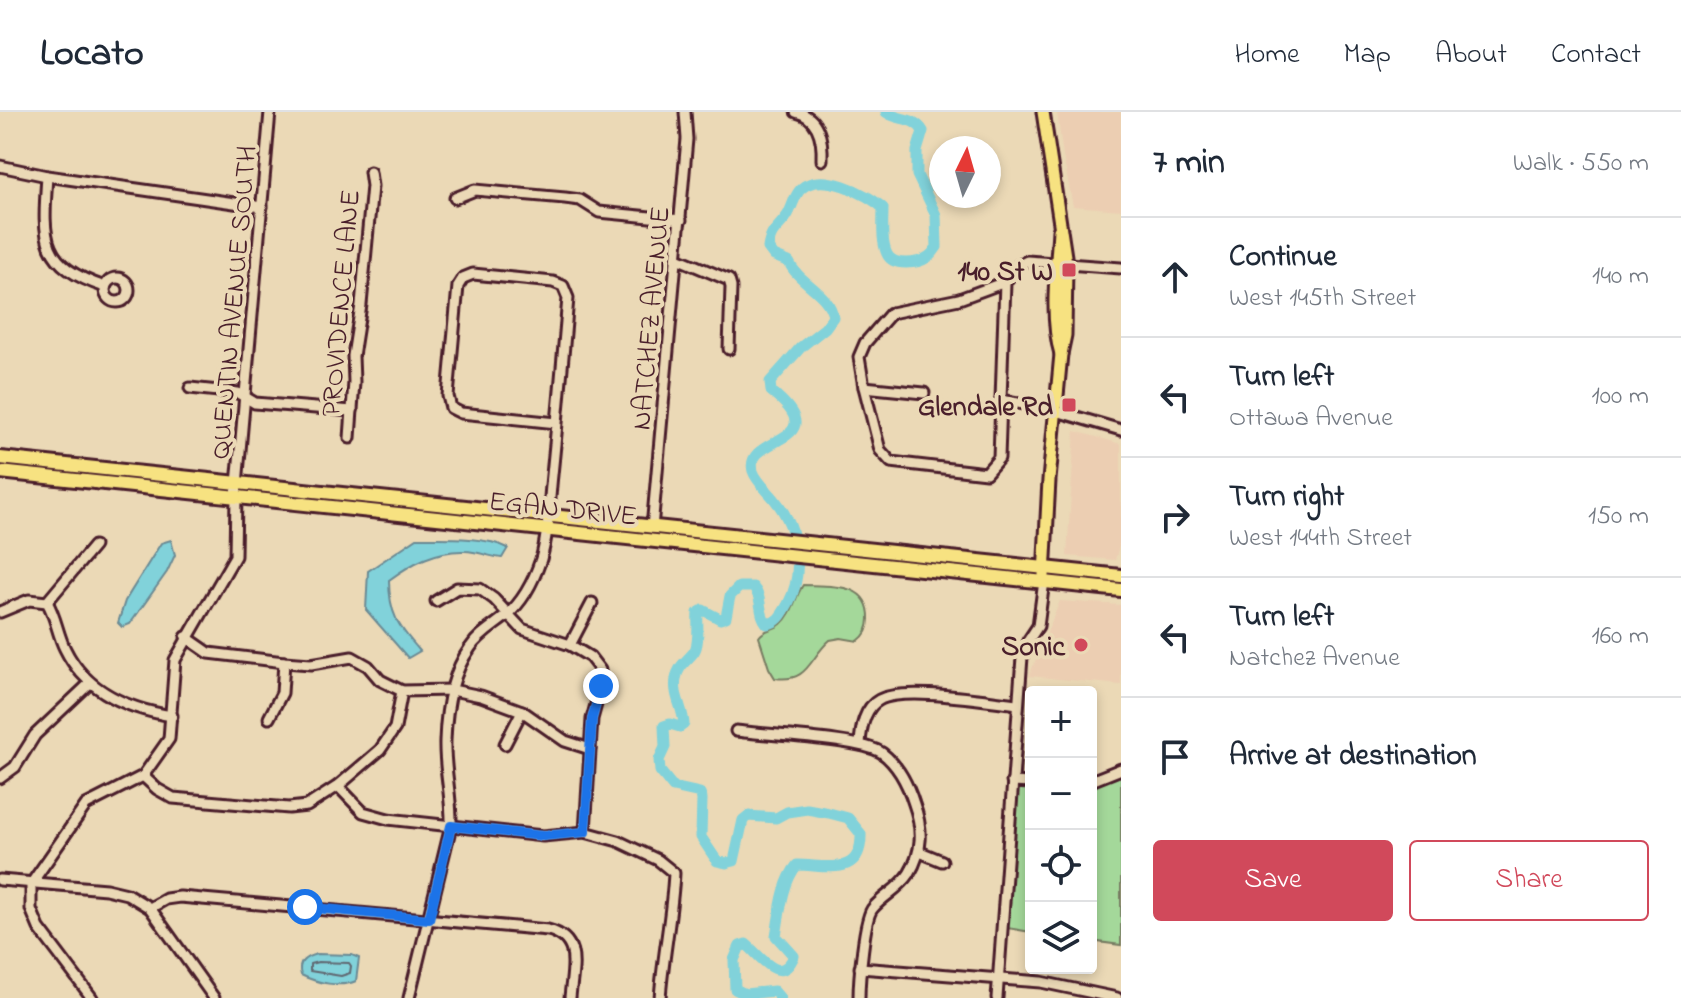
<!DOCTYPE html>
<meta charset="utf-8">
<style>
:root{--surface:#fff;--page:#f6f6f7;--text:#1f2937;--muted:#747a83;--line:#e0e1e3;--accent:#d1495b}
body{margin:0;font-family:"Indie Flower",sans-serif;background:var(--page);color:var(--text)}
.controls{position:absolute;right:24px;bottom:24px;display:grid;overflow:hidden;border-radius:8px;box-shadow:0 4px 12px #0003}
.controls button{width:72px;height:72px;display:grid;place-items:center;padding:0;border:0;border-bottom:2px solid var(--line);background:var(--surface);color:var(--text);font:40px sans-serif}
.compass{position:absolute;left:929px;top:24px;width:72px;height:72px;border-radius:50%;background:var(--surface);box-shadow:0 4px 12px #0003;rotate:5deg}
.stop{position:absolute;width:24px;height:24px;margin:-18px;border:6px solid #1a73e8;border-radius:50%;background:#fff}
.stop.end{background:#1a73e8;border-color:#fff;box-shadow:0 2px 8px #0008}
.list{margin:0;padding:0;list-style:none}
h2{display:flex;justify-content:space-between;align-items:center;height:104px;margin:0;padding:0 32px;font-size:34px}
h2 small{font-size:26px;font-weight:400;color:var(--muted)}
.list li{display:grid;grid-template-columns:52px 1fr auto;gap:24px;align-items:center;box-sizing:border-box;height:120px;padding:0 32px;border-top:2px solid var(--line)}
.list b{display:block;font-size:30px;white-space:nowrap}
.list p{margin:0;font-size:26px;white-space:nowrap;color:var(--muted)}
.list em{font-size:26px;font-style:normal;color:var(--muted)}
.actions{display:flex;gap:16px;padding:24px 32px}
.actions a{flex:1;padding:18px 0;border:2px solid var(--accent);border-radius:8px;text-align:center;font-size:28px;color:var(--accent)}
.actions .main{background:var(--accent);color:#fff}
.icon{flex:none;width:44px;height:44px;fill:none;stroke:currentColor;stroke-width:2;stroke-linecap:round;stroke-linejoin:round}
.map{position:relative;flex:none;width:1121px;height:886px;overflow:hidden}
header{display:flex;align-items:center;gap:48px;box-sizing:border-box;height:112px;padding:0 40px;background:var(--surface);border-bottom:2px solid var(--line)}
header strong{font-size:38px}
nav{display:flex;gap:44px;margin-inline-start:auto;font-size:28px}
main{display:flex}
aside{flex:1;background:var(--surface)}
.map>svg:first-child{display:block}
.built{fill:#ecceb2}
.green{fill:#a4d89a;stroke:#777c62;stroke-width:2}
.water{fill:#81d2da;stroke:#6b8a94;stroke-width:2}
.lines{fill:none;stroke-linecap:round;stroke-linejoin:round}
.shore{stroke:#606771;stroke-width:2}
.river{stroke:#81d2da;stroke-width:11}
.minor-casing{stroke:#4a1f2b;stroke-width:15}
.major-casing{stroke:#4a1f2b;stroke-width:17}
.highway-casing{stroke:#4a1f2b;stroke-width:18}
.minor{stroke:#ebd9b6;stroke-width:9}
.major{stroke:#f7e281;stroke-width:11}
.highway{stroke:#f7e281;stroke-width:12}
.route{stroke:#1a73e8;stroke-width:10}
.poi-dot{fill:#d1495b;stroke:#ebd9b6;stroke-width:3}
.labels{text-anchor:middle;stroke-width:8;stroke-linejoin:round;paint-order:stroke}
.poi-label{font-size:28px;font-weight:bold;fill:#4a1f2b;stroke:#ebd9b6;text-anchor:end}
.street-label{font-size:28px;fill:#4a1f2b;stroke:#ebd9b6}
</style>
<header>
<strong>Locato</strong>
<nav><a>Home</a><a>Map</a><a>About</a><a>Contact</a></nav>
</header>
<main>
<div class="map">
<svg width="1121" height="886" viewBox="0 0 1121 886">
<rect width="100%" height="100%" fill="#ebd9b6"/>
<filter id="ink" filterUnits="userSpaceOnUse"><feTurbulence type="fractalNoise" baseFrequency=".0125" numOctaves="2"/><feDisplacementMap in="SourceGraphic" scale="16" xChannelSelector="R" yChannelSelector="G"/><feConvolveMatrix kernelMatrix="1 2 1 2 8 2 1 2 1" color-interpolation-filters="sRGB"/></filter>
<g filter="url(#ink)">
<g class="built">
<path d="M1057,0h64v98l-48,-4 -10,-50z"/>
<path d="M1075,319l46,13v96l-6,20 -48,-4z"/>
<path d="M1060,489l61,4v80l-92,-9z"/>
</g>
<g class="green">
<path d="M803,473c27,1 67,-3 66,34 0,10 -4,17 -11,22l-17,-3 -11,2c-21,18 -21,43 -55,38l-6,-10 -10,-31c6,-9 14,-6 22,-13 12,-10 14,-27 22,-39z"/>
<path d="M1121,660v173l-30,-4v-157z"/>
<path d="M1018,675h13v145l-24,-4z"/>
</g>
<g class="water">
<path d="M417,426c25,0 69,-2 91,10l-6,10c-12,-1 -25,-7 -37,-7 -29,-1 -53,12 -76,29 0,34 9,46 31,71l-12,7 -42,-48 2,-39z"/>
<path d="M171,428l4,15 -8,17 -37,52 -8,3 -4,-4 7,-22 36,-58z"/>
<path d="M317,842l35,1 7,3 -3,23c-16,7 -39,2 -55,-6 -4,-13 4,-18 16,-21z"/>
</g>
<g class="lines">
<path class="shore" d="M318,850l31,1 2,3 -1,7 -9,3 -31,-5v-7z"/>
<path class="river" d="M780,886l-6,-7 -29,3 -10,-5 -1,-29 6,-14 6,-2c14,11 34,44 48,12l-18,-20c4,-23 6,-53 21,-71 29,0 65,13 64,-31l-13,-16 -19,-5 -22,-4 -20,3 -11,6 -28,-2 -5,4 -9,41 -8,2 -9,-2 -16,-24 1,-38 -2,-6 -27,-6 -13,-16 -1,-11 6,-13 -1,-21 6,-2 10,3 4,-3c-1,-16 -11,-29 -8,-45 2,-13 10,-17 18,-27 6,-9 3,-28 4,-39l5,-3 17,9 6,-2 4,-21 9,-9h14c11,12 4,25 14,37 11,-1 15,-10 21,-20 17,-32 10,-76 -13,-104 -7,-9 -19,-19 -22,-29 -10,-37 85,-26 18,-80l-1,-9 31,-35 24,-19 8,-11c-3,-24 -35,-34 -44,-55l-15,-6 -6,-8c3,-19 9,-18 19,-32 6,-9 7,-22 15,-28 20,-17 65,5 81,20 0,14 -2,33 4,46 6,13 31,10 41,3 4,-2 6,-6 9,-10l-1,-32 -19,-40v-24l6,-20c-9,-15 -25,-10 -37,-19"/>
<g class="minor-casing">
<g id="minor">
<path d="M796,0c23,5 27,28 26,48"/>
<path d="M0,54l47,10 215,31"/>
<path d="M47,64c-4,61 -8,89 58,111"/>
<path d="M455,86l20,-8 90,8 15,2 19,12 82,8"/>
<path d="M677,146l52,22 2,7 -2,62"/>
<circle cx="117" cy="178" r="12"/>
<path d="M1005,170l-6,176 -13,15 -95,-11 -11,-12 -16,-63 -5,-30 6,-14 26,-30 68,-14 46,-17 14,-17 8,-4 94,7"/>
<path d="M864,275l60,6"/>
<path d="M190,276l48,5 17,10 97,8"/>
<path d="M1001,288l45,8 75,22"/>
<path d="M350,326l4,-56 -1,-26 8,-51 11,-119 -2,-14"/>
<path d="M652,416l35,-389 -2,-27"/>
<path d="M436,489l21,-13 23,1 14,10 28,30 48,16 20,12 10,13 1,16 -9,33 -7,113"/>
<path d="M47,490l47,-56"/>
<path d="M0,500l29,-12 18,2c9,15 10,31 18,47 21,43 63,60 107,67"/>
<path d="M186,525l23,16 75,9 27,2 41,-7 16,9 12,14 22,11 50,-1 29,6 41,15 43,30 25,8"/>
<path d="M570,533l22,-42"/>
<path d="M269,606l13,-25 2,-31"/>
<path d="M736,619c29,4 127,8 146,22 16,12 26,32 32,51 9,25 9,47 -5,70 -9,14 -26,22 -36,34 -9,9 -14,74 -14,90"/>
<path d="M505,632l17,-33"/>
<path d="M860,632c1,-16 4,-36 19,-44 25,-14 108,1 139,4"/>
<path d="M143,664l14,13 16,9 116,10 18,-2 31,-20 25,26 25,7 155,17 42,-4 33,9 40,19 16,13c-2,42 -11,83 -14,125"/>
<path d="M0,666l15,-11 20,-32 54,-51"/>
<path d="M1091,669l30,-12"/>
<path d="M1012,670l19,1"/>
<path d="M338,674l42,-36 15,-22 7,-37"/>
<path d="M920,740l22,9"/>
<path d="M0,768l106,9 21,5 23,14 64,90"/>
<path d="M150,796l16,-9 14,-2 368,33c35,9 24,40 22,68"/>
<path d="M860,856l181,14 76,16"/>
<path d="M92,886l-53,-70 -8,-19v-25l55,-79 57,-29 26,-37 6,-79 60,-104 1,-60 34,-384"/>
<path d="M409,886l42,-172c1,-29 -7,-56 -6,-85 1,-31 7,-68 25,-93 9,-14 24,-22 36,-32 18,-15 28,-36 35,-57 8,-27 8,-57 11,-84 6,-59 11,-118 16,-177l-5,-12 -10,-4 -80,-8 -10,4 -5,8 -10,110 3,12 10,5 96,10"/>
<path d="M997,886l25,-341 6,-16 10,-15 6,-45"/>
</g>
</g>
<g class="major-casing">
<g id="major">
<path d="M1043,0l23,151 -1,72 -4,19c-11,-36 -4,-87 -2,-124"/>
<path d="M1044,464l5,-96 12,-126"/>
</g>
</g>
<g class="highway-casing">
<g id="highway">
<path d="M0,346l1121,118"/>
<path d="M0,360l1121,118"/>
</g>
</g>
<use href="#minor" class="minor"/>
<use href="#major" class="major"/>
<use href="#highway" class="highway"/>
</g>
</g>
<g class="lines" filter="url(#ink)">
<path class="route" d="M305,795l124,12 22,-93 92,10 42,-4 7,-113 9,-33"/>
</g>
<g class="poi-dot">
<rect x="1061" y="150" width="16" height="16" rx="4"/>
<rect x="1061" y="285" width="16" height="16" rx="4"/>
<circle cx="1081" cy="533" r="8"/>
</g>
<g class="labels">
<g class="poi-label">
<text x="1053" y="168">140 St W</text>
<text x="1053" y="303">Glendale Rd</text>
<text x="1065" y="543">Sonic</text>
</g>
<g class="street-label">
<text transform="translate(232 190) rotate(-85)" y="10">QUENTIN AVENUE SOUTH</text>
<text transform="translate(339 191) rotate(-85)" y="10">PROVIDENCE LANE</text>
<text transform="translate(649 206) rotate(-85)" y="10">NATCHEZ AVENUE</text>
<text transform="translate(563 395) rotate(6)" y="10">EGAN DRIVE</text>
</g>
</g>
</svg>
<div class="controls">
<button>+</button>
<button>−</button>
<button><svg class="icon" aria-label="locate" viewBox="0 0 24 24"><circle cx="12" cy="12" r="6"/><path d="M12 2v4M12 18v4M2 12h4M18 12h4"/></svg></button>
<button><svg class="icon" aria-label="layers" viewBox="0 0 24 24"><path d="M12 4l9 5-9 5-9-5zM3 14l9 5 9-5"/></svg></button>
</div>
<svg class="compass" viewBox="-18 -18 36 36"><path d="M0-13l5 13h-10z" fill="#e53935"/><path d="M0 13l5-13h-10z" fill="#747a83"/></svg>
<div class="stop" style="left:305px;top:795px"></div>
<div class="stop end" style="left:601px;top:574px"></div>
</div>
<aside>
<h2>7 min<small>Walk · 550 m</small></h2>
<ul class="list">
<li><svg class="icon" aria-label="ahead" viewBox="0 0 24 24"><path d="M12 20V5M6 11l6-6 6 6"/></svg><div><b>Continue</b><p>West 145th Street</p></div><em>140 m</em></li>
<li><svg class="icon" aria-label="left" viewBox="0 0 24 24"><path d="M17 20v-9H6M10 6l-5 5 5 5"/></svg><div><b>Turn left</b><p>Ottawa Avenue</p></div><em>100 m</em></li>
<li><svg class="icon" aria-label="right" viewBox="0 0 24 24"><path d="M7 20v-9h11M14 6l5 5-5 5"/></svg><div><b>Turn right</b><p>West 144th Street</p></div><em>150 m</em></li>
<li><svg class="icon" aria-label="left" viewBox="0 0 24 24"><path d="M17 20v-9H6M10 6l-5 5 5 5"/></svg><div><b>Turn left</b><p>Natchez Avenue</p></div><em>160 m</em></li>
<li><svg class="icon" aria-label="arrive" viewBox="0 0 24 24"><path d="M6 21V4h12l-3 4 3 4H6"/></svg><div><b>Arrive at destination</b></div></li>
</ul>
<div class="actions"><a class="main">Save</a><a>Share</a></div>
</aside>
</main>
